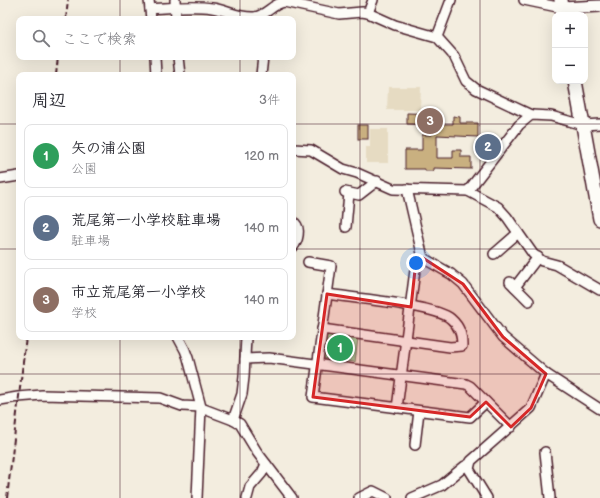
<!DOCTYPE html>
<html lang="ja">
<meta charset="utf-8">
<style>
:root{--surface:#fff;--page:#f7f7f7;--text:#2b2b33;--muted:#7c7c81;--line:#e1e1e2;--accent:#db2777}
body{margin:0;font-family:"Balsamiq Sans","Klee One",sans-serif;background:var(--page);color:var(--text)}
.controls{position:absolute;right:12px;top:12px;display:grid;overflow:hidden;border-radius:8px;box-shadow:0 4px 16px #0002}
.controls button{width:36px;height:36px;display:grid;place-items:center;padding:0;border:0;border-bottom:1px solid var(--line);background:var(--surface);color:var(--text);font:20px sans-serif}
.you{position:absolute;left:416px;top:263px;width:14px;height:14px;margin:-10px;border:3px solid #fff;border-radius:50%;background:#1a73e8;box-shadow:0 0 0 6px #1a73e833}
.badge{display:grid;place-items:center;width:26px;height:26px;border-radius:50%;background:var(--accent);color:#fff;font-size:13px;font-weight:700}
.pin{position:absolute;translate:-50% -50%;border:2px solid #fff;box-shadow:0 1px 4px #0006}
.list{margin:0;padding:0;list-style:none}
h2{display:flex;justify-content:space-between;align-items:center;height:52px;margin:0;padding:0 16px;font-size:17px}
h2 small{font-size:13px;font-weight:400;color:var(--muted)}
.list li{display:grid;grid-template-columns:26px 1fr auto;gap:12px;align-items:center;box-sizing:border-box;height:64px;margin:0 8px 8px;padding:0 8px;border:1px solid var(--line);border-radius:8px}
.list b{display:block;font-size:15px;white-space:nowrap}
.list p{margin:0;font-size:13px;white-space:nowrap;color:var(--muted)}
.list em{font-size:13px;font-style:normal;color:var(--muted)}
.icon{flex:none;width:22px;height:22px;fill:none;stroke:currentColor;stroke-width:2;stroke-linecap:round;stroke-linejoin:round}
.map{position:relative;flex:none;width:600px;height:498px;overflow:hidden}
.search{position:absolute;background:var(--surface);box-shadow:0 4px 16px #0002;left:16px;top:16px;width:280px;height:44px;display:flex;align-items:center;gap:10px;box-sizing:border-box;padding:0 14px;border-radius:8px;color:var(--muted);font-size:15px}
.panel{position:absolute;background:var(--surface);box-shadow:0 4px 16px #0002;left:16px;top:72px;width:280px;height:268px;border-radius:8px}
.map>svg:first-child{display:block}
.built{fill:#e6dbc2}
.green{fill:#a2e2ab;stroke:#76806b}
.building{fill:#c9b080;stroke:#4a1f2b}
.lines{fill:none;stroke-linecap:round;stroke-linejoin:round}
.minor-casing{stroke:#4a1f2b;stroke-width:12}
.major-casing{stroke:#4a1f2b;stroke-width:14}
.highway-casing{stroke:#4a1f2b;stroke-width:16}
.minor{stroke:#fdfcf7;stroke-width:9}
.major{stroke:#fdfcf7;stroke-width:11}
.highway{stroke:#fdfcf7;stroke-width:13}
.rail{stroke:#4a1f2b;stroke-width:2;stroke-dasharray:6 3;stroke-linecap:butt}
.marked{fill:#d62828;fill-opacity:0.2;stroke:#d62828;stroke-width:3;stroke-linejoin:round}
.grid{fill:none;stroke:#4a1f2b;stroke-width:1;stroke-opacity:0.55}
</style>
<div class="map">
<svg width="600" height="498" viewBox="0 0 600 498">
<rect width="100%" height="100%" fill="#f3eddf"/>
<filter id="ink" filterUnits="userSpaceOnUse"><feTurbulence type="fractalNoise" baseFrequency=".025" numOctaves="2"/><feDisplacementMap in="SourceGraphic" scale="8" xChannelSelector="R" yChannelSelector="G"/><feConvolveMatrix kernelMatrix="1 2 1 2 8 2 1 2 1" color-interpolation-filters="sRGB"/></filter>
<g filter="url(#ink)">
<g class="built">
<path d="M388,87h33l-1,23h-33z"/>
<path d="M370,129h18v34h-22v-16h4z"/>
</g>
<path class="green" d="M325,334l33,4 -3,24 -33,-4z"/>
<g class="building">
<path d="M407,113l32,1v10h14v-8l7,1v6h18v14l-41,-2v23h16v-8h8v7h10v12l-37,-1v3h-9v-2h-20v-19h17v-15h10l1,-10 -26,-1z"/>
<rect x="358" y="125" width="10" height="14"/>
</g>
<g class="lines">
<g class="minor-casing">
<g id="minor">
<path d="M149,0l2,19"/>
<path d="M175,0l1,19"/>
<path d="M524,0l38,8"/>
<path d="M150,9c20,-1 41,-4 62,-1 14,2 27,10 42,9 12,-1 18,-13 30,-15l55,12 23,-2 6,1 27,12 42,12 17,19 12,25 10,8 55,26"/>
<path d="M368,13l5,-13"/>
<path d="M437,37l14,-37"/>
<path d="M155,57l1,18"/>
<path d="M178,57l2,18"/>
<path d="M261,75l2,-18"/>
<path d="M293,149l18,1 32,19 14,4 36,16 75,2 30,16 9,10 26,37 9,7 15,4 43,25"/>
<path d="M0,179l19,-3"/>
<path d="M407,189l16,69 28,16 12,10 40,53 43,37 54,35"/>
<path d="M468,191l51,-66 12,-10 20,1 32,9 17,-1"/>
<path d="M345,192l14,3 18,-14"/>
<path d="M346,227l3,-34"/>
<path d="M293,247c5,-6 8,-18 2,-24"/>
<path d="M494,254l24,-21"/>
<path d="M308,262l23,4 -18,131 157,20 16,-15"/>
<path d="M510,282l19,19"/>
<path d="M515,287l23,-30"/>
<path d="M322,329l128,18 12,-1c0,-11 -2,-19 -11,-27 -15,-14 -100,-21 -124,-25"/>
<path d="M178,337l7,13 3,8 13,49 -4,91"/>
<path d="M245,359l24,-1 197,26 4,2 41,41"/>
<path d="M0,400l18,-3 24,-2 118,3 22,8 19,1"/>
<path d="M397,408l18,-138 8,-12"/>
<path d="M204,409l29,11 7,4 17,28 35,46"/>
<path d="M233,420l9,-26 2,-17 2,-40"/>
<path d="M415,445l4,-34"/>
<path d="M545,452l5,46"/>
<path d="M247,498l3,-11 12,-14 4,-9"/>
<path d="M359,498l14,-7 14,7"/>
<path d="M412,498l30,-13 23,-19 4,-2"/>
<path d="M487,498l-18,-29 2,-8 60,-53 15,-34"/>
</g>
</g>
<g class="major-casing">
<path id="major" d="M562,8l38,-2"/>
</g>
<g class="highway-casing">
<g id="highway">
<path d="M561,0l2,15"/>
<path d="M575,81l25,138"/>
</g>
</g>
<use href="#minor" class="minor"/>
<use href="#major" class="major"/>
<use href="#highway" class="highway"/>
<g class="rail">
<path d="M66,19l2,-19"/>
<path d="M56,75l2,-18"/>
<path d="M7,498l19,-161"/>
</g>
</g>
</g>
<path class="marked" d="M423,258l40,26 40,53 43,37 -15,34 -20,19 -25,-25 -16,15 -157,-20 14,-103 84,13 4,-37z"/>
<path class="grid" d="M120,0v19M240,0v19M360,0v498M480,0v498M120,57v18M240,57v18M0,124h19M293,124h307M0,249h19M293,249h307M120,337v161M240,337v161M0,374h600"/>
</svg>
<div class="controls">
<button>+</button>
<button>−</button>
</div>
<div class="you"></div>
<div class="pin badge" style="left:340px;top:348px;background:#2e9e5b">1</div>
<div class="pin badge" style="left:488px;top:147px;background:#5c6f8a">2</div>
<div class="pin badge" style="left:430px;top:121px;background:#8d6e63">3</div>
<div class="search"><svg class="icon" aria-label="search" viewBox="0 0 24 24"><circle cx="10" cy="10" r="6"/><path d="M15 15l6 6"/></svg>ここで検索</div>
<section class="panel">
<h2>周辺<small>3件</small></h2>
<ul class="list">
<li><span class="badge" style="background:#2e9e5b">1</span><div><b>矢の浦公園</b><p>公園</p></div><em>120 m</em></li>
<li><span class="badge" style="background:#5c6f8a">2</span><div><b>荒尾第一小学校駐車場</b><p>駐車場</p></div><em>140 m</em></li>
<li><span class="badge" style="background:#8d6e63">3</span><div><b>市立荒尾第一小学校</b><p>学校</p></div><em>140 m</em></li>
</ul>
</section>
</div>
